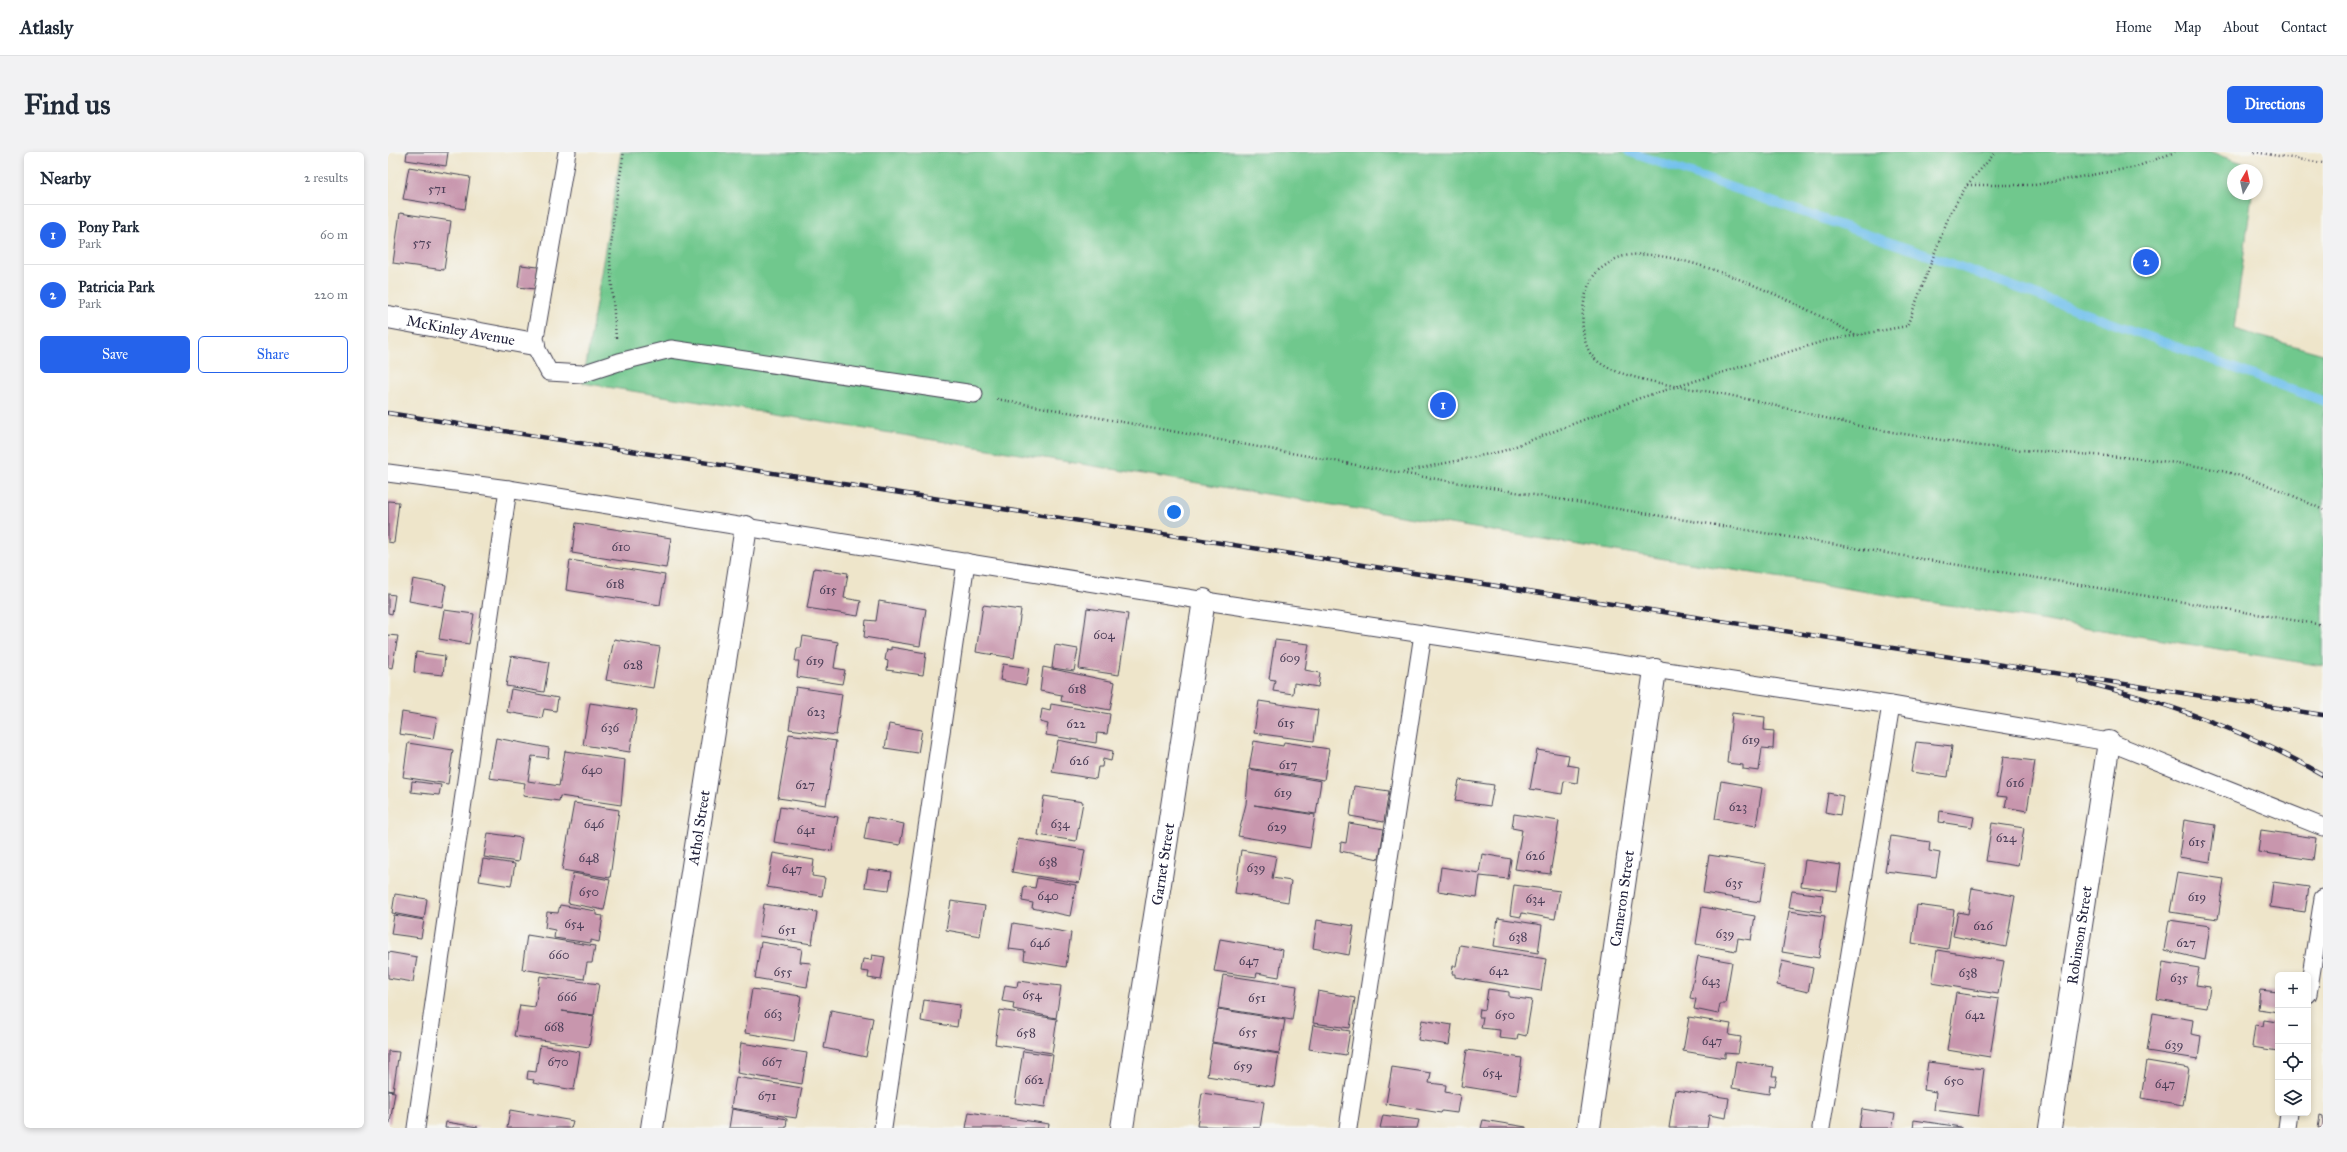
<!DOCTYPE html>
<meta charset="utf-8">
<style>
:root{--surface:#fff;--page:#f2f2f3;--text:#1f2937;--muted:#747a83;--line:#e0e1e3;--accent:#2563eb}
body{margin:0;font-family:"IM FELL Great Primer",serif;background:var(--page);color:var(--text)}
.controls{position:absolute;right:12px;bottom:12px;display:grid;overflow:hidden;border-radius:6px;box-shadow:0 2px 6px #0003}
.controls button{width:36px;height:36px;display:grid;place-items:center;padding:0;border:0;border-bottom:1px solid var(--line);background:var(--surface);color:var(--text);font:20px sans-serif}
.compass{position:absolute;left:1839px;top:12px;width:36px;height:36px;border-radius:50%;background:var(--surface);box-shadow:0 2px 6px #0003;rotate:9deg}
.you{position:absolute;left:786px;top:360px;width:14px;height:14px;margin:-10px;border:3px solid #fff;border-radius:50%;background:#1a73e8;box-shadow:0 0 0 6px #1a73e833}
.badge{display:grid;place-items:center;width:26px;height:26px;border-radius:50%;background:var(--accent);color:#fff;font-size:13px;font-weight:700}
.pin{position:absolute;translate:-50% -50%;border:2px solid #fff;box-shadow:0 1px 4px #0006}
.list{margin:0;padding:0;list-style:none}
h2{display:flex;justify-content:space-between;align-items:center;height:52px;margin:0;padding:0 16px;font-size:17px}
h2 small{font-size:13px;font-weight:400;color:var(--muted)}
.list li{display:grid;grid-template-columns:26px 1fr auto;gap:12px;align-items:center;box-sizing:border-box;height:60px;padding:0 16px;border-top:1px solid var(--line)}
.list b{display:block;font-size:15px;white-space:nowrap}
.list p{margin:0;font-size:13px;white-space:nowrap;color:var(--muted)}
.list em{font-size:13px;font-style:normal;color:var(--muted)}
.actions{display:flex;gap:8px;padding:12px 16px}
.actions a{flex:1;padding:9px 0;border:1px solid var(--accent);border-radius:6px;text-align:center;font-size:14px;color:var(--accent)}
.actions .main{background:var(--accent);color:#fff}
.icon{flex:none;width:22px;height:22px;fill:none;stroke:currentColor;stroke-width:2;stroke-linecap:round;stroke-linejoin:round}
.map{position:relative;flex:none;width:1935px;height:976px;overflow:hidden;border-radius:6px}
header{display:flex;align-items:center;gap:24px;box-sizing:border-box;height:56px;padding:0 20px;background:var(--surface);border-bottom:1px solid var(--line)}
header strong{font-size:19px}
nav{display:flex;gap:22px;margin-inline-start:auto;font-size:14px}
.intro{display:flex;align-items:center;justify-content:space-between;box-sizing:border-box;height:96px;padding:0 24px}
h1{margin:0;font-size:28px}
.button{padding:10px 18px;border-radius:6px;background:var(--accent);color:#fff;font-size:14px;font-weight:700}
main{display:flex;gap:24px;padding:0 24px}
aside{flex:1;background:var(--surface);border-radius:6px;box-shadow:0 2px 6px #0003}
.map>svg:first-child{display:block}
.green{fill:#70c88d;stroke:#497564}
.lines{fill:none;stroke-linecap:round;stroke-linejoin:round}
.stream{stroke:#72c1ed;stroke-width:9}
.building{fill:#c896ad}
.service-casing{stroke:#413f50;stroke-width:19}
.minor-casing{stroke:#413f50;stroke-width:24}
.path{stroke:#413f50;stroke-width:2.5;stroke-dasharray:1 3;stroke-linecap:butt}
.service{stroke:#fff;stroke-width:17}
.minor{stroke:#fff;stroke-width:22}
.rail-casing{stroke:#22223b;stroke-width:4.5}
.rail{stroke:#f6f6f2;stroke-width:3;stroke-dasharray:9;stroke-linecap:butt}
.labels{text-anchor:middle;stroke-width:3.5;stroke-linejoin:round;paint-order:stroke}
.number-label{font-size:13px;fill:#4c3f58}
.street-label{font-size:15px;fill:#22223b;stroke:#f6f6f2}
</style>
<header>
<strong>Atlasly</strong>
<nav><a>Home</a><a>Map</a><a>About</a><a>Contact</a></nav>
</header>
<div class="intro"><h1>Find us</h1><a class="button">Directions</a></div>
<main>
<aside>
<h2>Nearby<small>2 results</small></h2>
<ul class="list">
<li><span class="badge">1</span><div><b>Pony Park</b><p>Park</p></div><em>60 m</em></li>
<li><span class="badge">2</span><div><b>Patricia Park</b><p>Park</p></div><em>220 m</em></li>
</ul>
<div class="actions"><a class="main">Save</a><a>Share</a></div>
</aside>
<div class="map">
<svg width="1935" height="976" viewBox="0 0 1935 976">
<rect width="100%" height="100%" fill="#f6f6f2"/>
<filter id="ink" filterUnits="userSpaceOnUse"><feTurbulence type="fractalNoise" baseFrequency=".025" numOctaves="2"/><feDisplacementMap in="SourceGraphic" scale="8" xChannelSelector="R" yChannelSelector="G"/><feConvolveMatrix kernelMatrix="1 2 1 2 8 2 1 2 1" color-interpolation-filters="sRGB"/></filter>
<filter id="wash" filterUnits="userSpaceOnUse"><feTurbulence type="fractalNoise" baseFrequency=".012" numOctaves="4" result="noise"/><feDisplacementMap in="SourceGraphic" scale="16" xChannelSelector="R" yChannelSelector="G"/><feGaussianBlur stdDeviation="0.9" result="paint"/><feColorMatrix in="noise" values="0 0 0 0 0 0 0 0 0 0 0 0 0 0 0 0 0 1.4 0 .05"/><feComposite in="paint" operator="in"/></filter>
<g filter="url(#wash)">
<rect width="100%" height="100%" fill="#eee5ca"/>
<path class="green" d="M233,0h1587l48,15 -1,3h-22v24h19l-18,135 89,25v312l-1740,-283z"/>
<g class="lines">
<path class="stream" d="M1241,0l321,111 373,138"/>
</g>
<g id="blocks">
<g class="building">
<path d="M19,0h41l-2,14 -40,-6z"/>
<path d="M21,15l61,10 -5,32 -62,-10z"/>
<path d="M12,61l51,8 -7,49 -51,-7z"/>
<path d="M133,113l17,2 -3,22 -17,-2z"/>
<path d="M0,349l11,1 -5,41 -6,-1z"/>
<path d="M188,371l95,15 -5,30 -94,-15z"/>
<path d="M182,408l95,15 -5,30 -94,-15z"/>
<path d="M426,416l34,5 -4,25 17,3 -3,15 -51,-8z"/>
<path d="M25,427l33,6 -4,22 -33,-6z"/>
<path d="M0,442l7,1 -3,19 -4,-1z"/>
<path d="M491,449l47,8 -6,37 -56,-9 2,-17 10,1z"/>
<path d="M595,453l38,5 -7,48 -38,-6z"/>
<path d="M699,456l41,6 -9,61 -40,-6z"/>
<path d="M56,458l30,4 -5,30 -30,-5z"/>
<path d="M0,483l10,1 -6,32 -4,-1z"/>
<path d="M415,484l35,6 -4,26 11,2 -3,14 -45,-7 2,-16h-4l2,-13h4z"/>
<path d="M226,487l46,8 -7,41 -47,-8z"/>
<path d="M887,488l34,4 -4,26 15,3 -2,14 -24,-4 -1,11 -20,-3 2,-11 -6,-1z"/>
<path d="M667,493l23,4 -4,22 -22,-3z"/>
<path d="M503,495l35,6 -3,22 -36,-5 1,-9 -3,-1 2,-11 4,1z"/>
<path d="M28,500l29,4 -2,19 -29,-3z"/>
<path d="M123,504l38,6 -5,30 -38,-6z"/>
<path d="M615,512l26,4 -3,17 -26,-5z"/>
<path d="M655,515l72,15 -5,28 -49,-9 1,-6 -22,-4z"/>
<path d="M408,535l46,7 -6,41 -47,-6z"/>
<path d="M123,537l47,9 -2,13 -12,-2 -2,9 -35,-6z"/>
<path d="M871,549l59,9 -4,31 -60,-8z"/>
<path d="M202,551l47,7 -7,42 -47,-7z"/>
<path d="M663,552l59,10 -3,20 -10,-1 -1,10 -50,-8 2,-11 -8,-2 2,-13 8,2z"/>
<path d="M14,560l35,6 -4,21 -34,-5z"/>
<path d="M1344,561l33,4 -1,13 10,1 -1,18 -11,-1 -3,23 -16,-2v-4l-16,-2z"/>
<path d="M501,572l33,6 -4,23 -33,-5z"/>
<path d="M401,582l47,7 -10,64 -48,-7z"/>
<path d="M108,586l53,10 -1,10 -16,-2 -4,25 31,5 6,-35 60,9 -4,45 -61,-9 -1,5 -36,-5 2,-13 -36,-5z"/>
<path d="M670,588l55,11 -2,10 -8,-2 -1,8h-4l-2,12 -44,-7z"/>
<path d="M866,589l29,5 1,-4 45,7 -5,31 -75,-12z"/>
<path d="M1528,590l36,4 -4,31 -37,-5z"/>
<path d="M20,591l45,7 -5,34 -45,-7z"/>
<path d="M1149,598l32,5 -2,10 12,2 -2,16 -13,-2 -2,13 -32,-5z"/>
<path d="M1615,605l32,4 -8,50 -22,-4 2,-10 -10,-1z"/>
<path d="M861,617l72,12 -5,33 -62,-9 61,10 -5,33 -72,-12 8,-32z"/>
<path d="M1071,628l35,5 -4,21 -35,-5z"/>
<path d="M24,629l29,4 -2,10 -28,-3z"/>
<path d="M1333,629l41,7 -6,38 -41,-7z"/>
<path d="M966,634l35,5 -5,31 -34,-6z"/>
<path d="M1440,641l15,3 -3,19 -15,-3z"/>
<path d="M656,644l39,6 -7,39 -38,-6z"/>
<path d="M186,651l45,7 -9,68 -48,-8z"/>
<path d="M392,655l58,10 -6,34 -58,-9z"/>
<path d="M1552,659l34,6 -2,10 -33,-5z"/>
<path d="M1126,662l45,7 -9,53 -35,-5 7,-39 -10,-2z"/>
<path d="M480,665l36,7 -4,21 -36,-6z"/>
<path d="M1796,668l31,5 -5,37 -31,-5z"/>
<path d="M961,671l35,6 -5,30 -39,-8 1,-9 5,1z"/>
<path d="M1604,671l32,5 -6,38 -32,-5z"/>
<path d="M1873,678l55,8 -3,22 -55,-8z"/>
<path d="M100,681l34,5 -4,24 -34,-5z"/>
<path d="M1503,684l39,6 -1,9 11,2 -4,24 -51,-6z"/>
<path d="M630,687l67,11 -6,33 -67,-11z"/>
<path d="M853,698l35,6 -4,22 19,3 -3,21 -53,-9z"/>
<path d="M385,701l41,7 -2,16 13,2 -3,18 -55,-9z"/>
<path d="M1094,702l29,5 -3,20 -28,-3 -3,21 -39,-6 3,-24 38,6z"/>
<path d="M1321,703l57,9 -6,38 -57,-9z"/>
<path d="M95,707l32,5 -4,22 -32,-5z"/>
<path d="M1417,708l36,5 -4,26 -36,-5z"/>
<path d="M480,717l24,3 -3,18 -24,-3z"/>
<path d="M1789,720l47,7 -6,40 -48,-7z"/>
<path d="M185,721l37,7 -6,30 -36,-7z"/>
<path d="M649,726l39,7 -6,31 -38,-8 1,-5 -11,-2 2,-15 11,2z"/>
<path d="M1885,730l36,5 -4,25 -35,-5z"/>
<path d="M1126,733l46,6 -5,28 -33,-6 -1,4 -11,-2z"/>
<path d="M1584,736l43,8 -9,51 -53,-11 5,-24 10,2z"/>
<path d="M1404,739l31,4 -2,17 -32,-5z"/>
<path d="M7,742l32,5 -3,20 -32,-6z"/>
<path d="M563,749l34,5 -5,30 -34,-6z"/>
<path d="M376,752l53,8 -5,32 -53,-8z"/>
<path d="M172,753l36,6v4l7,1 -4,26 -8,-2v3l-37,-5 1,-8 -10,-2 2,-16 11,1z"/>
<path d="M1529,753l37,5 -6,39 -36,-6z"/>
<path d="M1314,755l53,9 -4,24 -13,-2 -2,13 -40,-7z"/>
<path d="M1401,759l36,5 -6,42 -37,-6z"/>
<path d="M6,763l30,5 -3,18 -30,-4z"/>
<path d="M1110,766l44,7 -4,28 -44,-7z"/>
<path d="M929,768l37,6 -5,29 -36,-7z"/>
<path d="M1781,768l41,6 -5,34 -41,-10z"/>
<path d="M625,771l58,10 -5,34 -42,-7 1,-9 -16,-2z"/>
<path d="M139,783l68,11 -3,17h-5l-3,16 -62,-10z"/>
<path d="M832,787l63,11 -4,27 -22,-4 -1,4 -42,-6z"/>
<path d="M373,790l41,7 -2,13 11,1 -4,24 -52,-9z"/>
<path d="M1072,793l86,14 -5,32 -86,-14v-3h-3l1,-8h3z"/>
<path d="M1549,798l67,11 -6,33 -66,-11z"/>
<path d="M0,800l29,5 -4,25 -25,-4z"/>
<path d="M484,803l13,2 -4,23 -13,-2 1,-6 -8,-1 2,-12 8,1z"/>
<path d="M1310,804l34,6 -7,42h-5l-2,10 -24,-5 2,-10 -6,-1z"/>
<path d="M1394,809l31,7 -5,24 -31,-7z"/>
<path d="M1775,810l36,6 -3,17 14,2 -3,21 -50,-8z"/>
<path d="M835,823l74,11 -5,34 -74,-12z"/>
<path d="M152,824l59,8 -5,31 -32,-4 32,5 -5,31 -75,-11 6,-31 15,2z"/>
<path d="M630,829l43,5 -5,32 -43,-9 1,-6 -12,-2 3,-16 12,2z"/>
<path d="M364,837l49,7 -7,45 -49,-8z"/>
<path d="M1100,837l21,3v5l23,3 -6,36 -8,-2 -1,6 -18,-2 1,-8 -19,-2 2,-11h-4l1,-8 5,1z"/>
<path d="M1872,838l18,2v20l-20,-3z"/>
<path d="M930,839l37,7 -5,30 -37,-5z"/>
<path d="M1568,841l43,6 -9,58 -43,-7z"/>
<path d="M536,848l36,5 -3,22 -36,-6z"/>
<path d="M830,857l67,11 -6,33 -67,-11z"/>
<path d="M443,858l42,8 -7,39 -42,-9z"/>
<path d="M612,858l57,9 -5,34 -57,-9z"/>
<path d="M1765,861l40,7 -2,14 10,2 -3,23 -51,-8z"/>
<path d="M1301,865l42,7 -2,11 12,2 -3,17 -13,-1v5l-42,-7z"/>
<path d="M1034,868l30,5 -3,20 -31,-5z"/>
<path d="M1876,868l14,2v29l-26,-4 3,-22 8,1z"/>
<path d="M925,873l37,6 -4,24 -37,-6z"/>
<path d="M353,891l66,10 -5,31 -65,-11z"/>
<path d="M824,891l67,11 -5,33 -67,-11z"/>
<path d="M152,893l40,7 -6,38 -41,-7 1,-3 -7,-1 1,-8 8,1z"/>
<path d="M1079,898l55,8 -5,37 -56,-9z"/>
<path d="M0,899l11,1 -6,39 -5,-1z"/>
<path d="M635,899l30,4 -8,52 -30,-4z"/>
<path d="M1348,909l38,6 -2,9h5l-2,10 -5,-1 -1,9 -37,-6z"/>
<path d="M1759,909l42,7 -6,37 -42,-7z"/>
<path d="M1540,910l56,7 -6,47 -44,-6 2,-18 -12,-2z"/>
<path d="M1004,915l39,6 -2,10 17,2 -1,7 15,3 -3,18 -15,-2 -1,2 -55,-9z"/>
<path d="M348,925l66,11 -6,30 -65,-10z"/>
<path d="M1287,938l54,8 -3,20 -17,-3 -2,13h-38z"/>
<path d="M0,939l7,1 -5,31h-2z"/>
<path d="M814,941l62,9 -4,26 -63,-2z"/>
<path d="M344,957l55,10 -1,9h-57z"/>
<path d="M1474,957l33,5 -3,14h-33z"/>
<path d="M122,958l63,11 -2,7h-64z"/>
<path d="M581,960l80,12 -1,4h-82z"/>
<path d="M995,963l36,5 -2,8h-37z"/>
<path d="M1932,963l3,1v12h-5z"/>
<path d="M1095,968l43,7v1h-45z"/>
<path d="M1526,968l47,7v1h-48z"/>
<path d="M58,970l32,5v1h-33z"/>
</g>
</g>
</g>
<g filter="url(#ink)">
<use href="#blocks" fill-opacity="0" stroke="#413f50" stroke-width="1"/>
<g class="lines">
<g class="service-casing">
<g id="service">
<path d="M179,0l-33,192 15,28 33,2 37,-12 52,-13 303,45"/>
<path d="M0,321l120,16 704,113 679,103 218,37 214,85"/>
<path d="M1920,842l15,-96"/>
<path d="M28,976l92,-639"/>
<path d="M495,976l83,-566"/>
<path d="M960,976l75,-494"/>
<path d="M1433,976l70,-423"/>
<path d="M1899,976l2,-15"/>
</g>
</g>
<g class="minor-casing">
<g id="minor">
<path id="s1" d="M0,165l146,27"/>
<path id="s2" d="M264,976l94,-601"/>
<path id="s3" d="M734,976l82,-528"/>
<path id="s4" d="M1201,976l66,-458"/>
<path id="s5" d="M1662,976l59,-386"/>
</g>
</g>
<g class="path">
<path d="M1866,0l69,11"/>
<path d="M1579,33h68l101,-18 39,-15"/>
<path d="M1467,183c-43,-25 -203,-107 -246,-72 -4,3 -10,6 -13,10 -16,18 -19,68 -2,85 21,22 97,30 129,36 46,9 91,22 137,32 35,7 70,12 106,18 80,11 161,9 241,24 40,7 80,24 116,42"/>
<path d="M228,186l-6,-77 4,-48 10,-61"/>
<path d="M609,247l403,74 923,152"/>
<path d="M1015,320l100,-21 137,-53 184,-57 83,-15 43,-113 17,-28 29,-33"/>
</g>
<use href="#service" class="service"/>
<use href="#minor" class="minor"/>
<g class="rail-casing">
<g id="rail">
<path d="M0,261l1935,302"/>
<path d="M1691,529c84,20 169,50 244,94"/>
</g>
</g>
<use href="#rail" class="rail"/>
</g>
</g>
<g class="labels">
<g class="number-label">
<text x="49" y="41">571</text>
<text x="34" y="95">575</text>
<text x="233" y="399">610</text>
<text x="227" y="436">618</text>
<text x="440" y="442">615</text>
<text x="716" y="487">604</text>
<text x="902" y="510">609</text>
<text x="427" y="513">619</text>
<text x="245" y="517">628</text>
<text x="689" y="541">618</text>
<text x="428" y="564">623</text>
<text x="898" y="575">615</text>
<text x="688" y="576">622</text>
<text x="222" y="580">636</text>
<text x="1363" y="592">619</text>
<text x="691" y="613">626</text>
<text x="900" y="617">617</text>
<text x="204" y="622">640</text>
<text x="1627" y="635">616</text>
<text x="417" y="637">627</text>
<text x="895" y="645">619</text>
<text x="1350" y="659">623</text>
<text x="206" y="676">646</text>
<text x="672" y="676">634</text>
<text x="889" y="679">629</text>
<text x="418" y="682">641</text>
<text x="1618" y="690">624</text>
<text x="1809" y="694">615</text>
<text x="1147" y="708">626</text>
<text x="201" y="710">648</text>
<text x="660" y="714">638</text>
<text x="868" y="720">639</text>
<text x="404" y="721">647</text>
<text x="1346" y="735">635</text>
<text x="201" y="744">650</text>
<text x="660" y="748">640</text>
<text x="1809" y="749">619</text>
<text x="1147" y="751">634</text>
<text x="186" y="776">654</text>
<text x="1595" y="778">626</text>
<text x="399" y="782">651</text>
<text x="1337" y="786">639</text>
<text x="1130" y="789">638</text>
<text x="652" y="795">646</text>
<text x="1798" y="795">627</text>
<text x="171" y="807">660</text>
<text x="861" y="813">647</text>
<text x="1111" y="823">642</text>
<text x="395" y="824">655</text>
<text x="1580" y="825">638</text>
<text x="1791" y="830">635</text>
<text x="1323" y="833">643</text>
<text x="644" y="847">654</text>
<text x="179" y="849">666</text>
<text x="869" y="850">651</text>
<text x="385" y="866">663</text>
<text x="1117" y="867">650</text>
<text x="1587" y="867">642</text>
<text x="166" y="879">668</text>
<text x="860" y="884">655</text>
<text x="638" y="885">658</text>
<text x="1324" y="893">647</text>
<text x="1786" y="897">639</text>
<text x="170" y="914">670</text>
<text x="384" y="914">667</text>
<text x="855" y="918">659</text>
<text x="1104" y="925">654</text>
<text x="646" y="932">662</text>
<text x="1566" y="933">650</text>
<text x="1777" y="936">647</text>
<text x="379" y="948">671</text>
</g>
<g class="street-label">
<text dy="5" stroke="none"><textPath href="#s1" startOffset="74">McKinley Avenue</textPath></text>
<text dy="5" stroke="none"><textPath href="#s2" startOffset="304">Athol Street</textPath></text>
<text dy="5" stroke="none"><textPath href="#s3" startOffset="267">Garnet Street</textPath></text>
<text dy="5" stroke="none"><textPath href="#s4" startOffset="232">Cameron Street</textPath></text>
<text dy="5" stroke="none"><textPath href="#s5" startOffset="195">Robinson Street</textPath></text>
</g>
</g>
</svg>
<div class="controls">
<button>+</button>
<button>−</button>
<button><svg class="icon" aria-label="locate" viewBox="0 0 24 24"><circle cx="12" cy="12" r="6"/><path d="M12 2v4M12 18v4M2 12h4M18 12h4"/></svg></button>
<button><svg class="icon" aria-label="layers" viewBox="0 0 24 24"><path d="M12 4l9 5-9 5-9-5zM3 14l9 5 9-5"/></svg></button>
</div>
<svg class="compass" viewBox="-18 -18 36 36"><path d="M0-13l5 13h-10z" fill="#e53935"/><path d="M0 13l5-13h-10z" fill="#747a83"/></svg>
<div class="you"></div>
<div class="pin badge" style="left:1055px;top:253px">1</div>
<div class="pin badge" style="left:1758px;top:110px">2</div>
</div>
</main>
